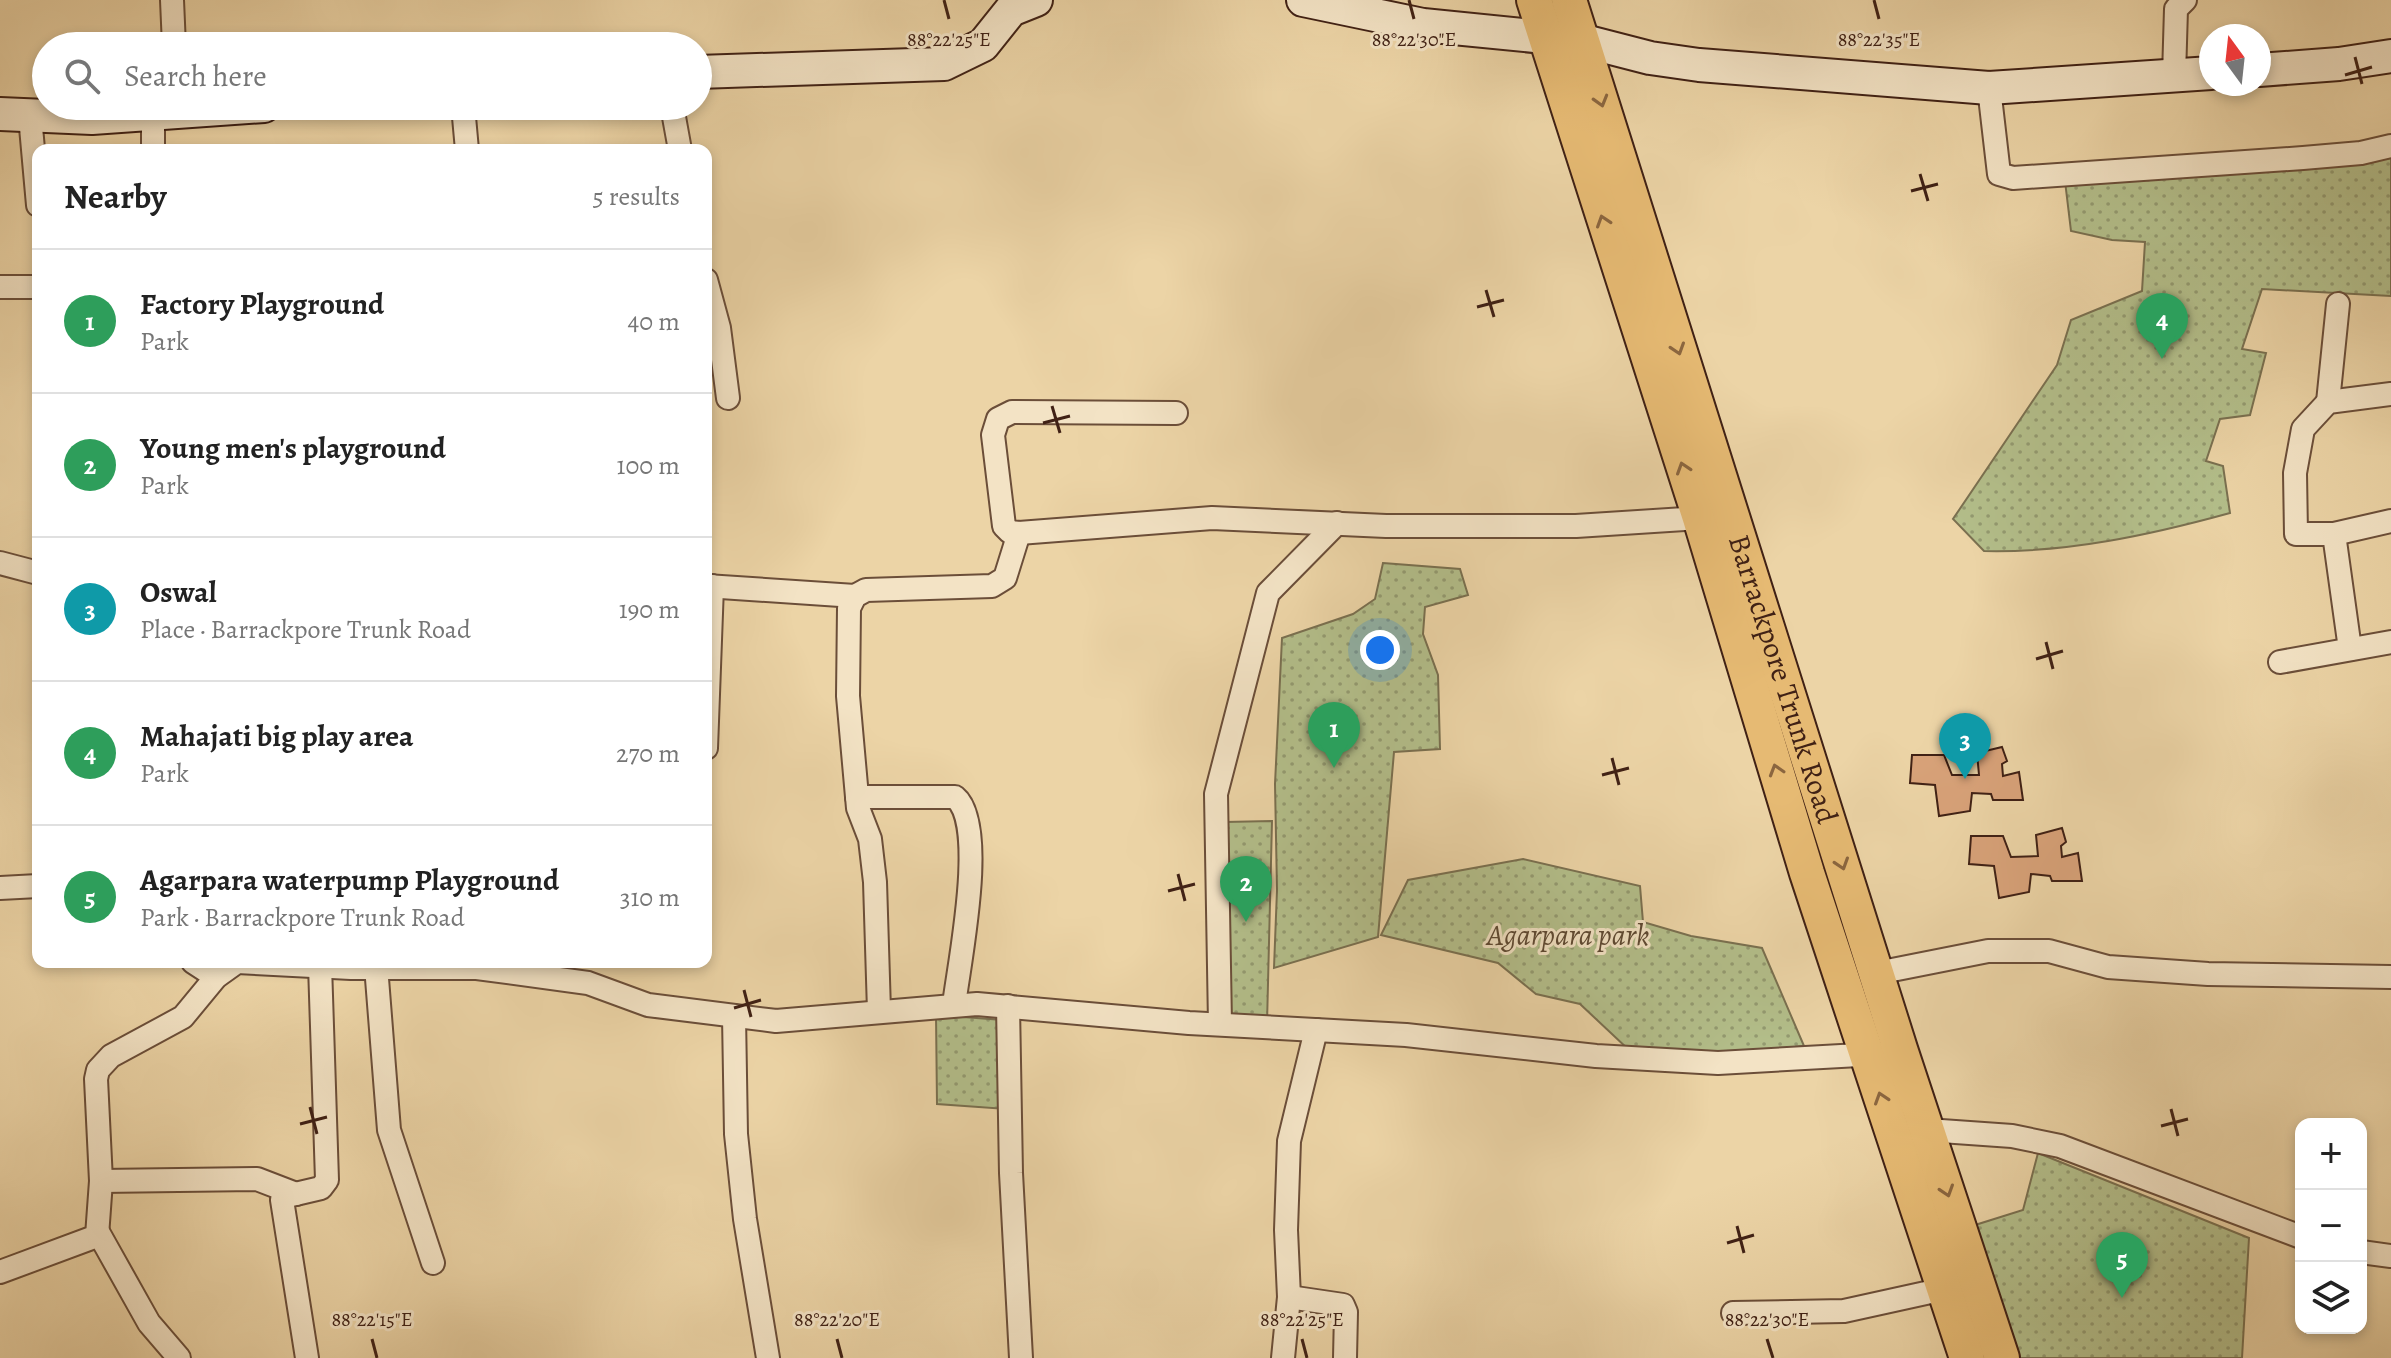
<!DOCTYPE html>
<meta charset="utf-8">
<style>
:root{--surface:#fff;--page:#f2f2f2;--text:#222;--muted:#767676;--line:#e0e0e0;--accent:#0b8043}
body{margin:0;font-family:Alegreya,serif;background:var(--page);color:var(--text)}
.controls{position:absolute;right:24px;bottom:24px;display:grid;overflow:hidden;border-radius:16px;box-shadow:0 4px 12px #0003}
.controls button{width:72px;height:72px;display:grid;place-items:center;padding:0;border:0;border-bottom:2px solid var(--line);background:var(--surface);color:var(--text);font:40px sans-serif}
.compass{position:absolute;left:2199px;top:24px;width:72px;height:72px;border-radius:50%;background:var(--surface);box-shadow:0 4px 12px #0003;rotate:345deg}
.you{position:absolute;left:1380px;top:650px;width:28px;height:28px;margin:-20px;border:6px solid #fff;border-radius:50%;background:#1a73e8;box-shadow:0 0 0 12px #1a73e833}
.badge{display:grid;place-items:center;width:52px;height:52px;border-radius:50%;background:var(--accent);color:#fff;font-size:26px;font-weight:700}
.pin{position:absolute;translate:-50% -66px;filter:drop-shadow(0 2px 4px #0008)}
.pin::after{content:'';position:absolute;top:42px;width:28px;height:24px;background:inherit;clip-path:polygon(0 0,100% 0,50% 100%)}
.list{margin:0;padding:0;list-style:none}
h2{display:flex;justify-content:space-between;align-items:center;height:104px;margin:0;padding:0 32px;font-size:34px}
h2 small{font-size:26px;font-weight:400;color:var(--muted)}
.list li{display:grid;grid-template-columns:52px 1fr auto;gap:24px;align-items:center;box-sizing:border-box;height:144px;padding:0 32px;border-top:2px solid var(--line)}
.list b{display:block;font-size:30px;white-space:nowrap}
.list p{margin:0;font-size:26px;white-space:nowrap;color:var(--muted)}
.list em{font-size:26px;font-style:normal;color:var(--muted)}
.icon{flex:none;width:44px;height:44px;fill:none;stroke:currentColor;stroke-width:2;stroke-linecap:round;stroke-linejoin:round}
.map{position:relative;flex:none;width:2391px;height:1358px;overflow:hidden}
.search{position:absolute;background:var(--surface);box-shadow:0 4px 12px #0003;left:32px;top:32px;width:680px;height:88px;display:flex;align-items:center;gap:20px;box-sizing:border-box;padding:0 28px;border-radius:44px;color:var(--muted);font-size:30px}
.panel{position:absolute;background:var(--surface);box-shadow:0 4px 12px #0003;left:32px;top:144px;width:680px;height:824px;border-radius:16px}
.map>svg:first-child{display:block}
.grass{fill:url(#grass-dots);stroke:#7a7050;stroke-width:2}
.building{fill:#d8a279;stroke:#402115;stroke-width:2}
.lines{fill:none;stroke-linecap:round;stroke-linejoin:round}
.street-casing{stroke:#6b4e39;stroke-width:26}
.secondary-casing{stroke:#402115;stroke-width:36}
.primary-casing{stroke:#402115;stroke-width:38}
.street{stroke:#f3e3c5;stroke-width:22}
.secondary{stroke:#f3e3c5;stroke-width:32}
.primary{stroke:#e6ba73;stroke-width:34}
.oneway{stroke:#8b663f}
.ticks{fill:none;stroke:#402115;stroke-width:3}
.labels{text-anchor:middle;stroke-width:6;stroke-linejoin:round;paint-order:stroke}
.street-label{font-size:30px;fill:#402115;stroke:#f3e3c5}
.park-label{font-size:30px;font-style:italic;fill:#5d4832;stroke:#f3e3c5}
.ticks-label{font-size:20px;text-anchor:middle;fill:#402115;stroke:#f3e3c5;stroke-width:6;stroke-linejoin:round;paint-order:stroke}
</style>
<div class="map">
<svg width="2391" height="1358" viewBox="0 0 2391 1358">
<defs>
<pattern id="grass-dots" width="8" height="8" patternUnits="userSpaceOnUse" patternTransform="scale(2)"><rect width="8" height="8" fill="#b3be8a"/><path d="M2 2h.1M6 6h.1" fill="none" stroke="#939a70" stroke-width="1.8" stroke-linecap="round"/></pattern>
</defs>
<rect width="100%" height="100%" fill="#ecd4a6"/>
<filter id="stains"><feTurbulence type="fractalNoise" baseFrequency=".0025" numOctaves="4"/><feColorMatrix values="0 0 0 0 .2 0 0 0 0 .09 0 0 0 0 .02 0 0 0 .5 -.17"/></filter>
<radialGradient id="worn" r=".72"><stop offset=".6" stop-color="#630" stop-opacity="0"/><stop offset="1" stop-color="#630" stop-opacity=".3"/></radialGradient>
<g class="grass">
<path d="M2391,158v138l-129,-7 -20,60 24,4 -16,62 -30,4 -14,42 17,5 7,47c-80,22 -163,40 -246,38l-31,-32 104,-154 14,-45 71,-29 3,-49 -33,-2 -41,-9 -6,-50z"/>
<path d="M1383,563l77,6 8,26 -43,12 -2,27 15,41 2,74 -46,3 -16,185 -104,31 3,-78 -2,-106 7,-146 71,-24 22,-15z"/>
<path d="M1272,821l-5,203 -47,-2 5,-200z"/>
<path d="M1523,859l117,27 3,36 48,14 71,12 42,98 -87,9 -88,-5 -49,-46 -44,-10 -38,-31 -117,-28 27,-55z"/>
<path d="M936,1015l67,5 3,89 -69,-5z"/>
<path d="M2038,1153l211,85 -7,120h-222l-48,-132 51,-16z"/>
</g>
<g class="building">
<path d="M2002,747l5,14 -5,3 1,12 16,-4 4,28h-30l-2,-6 -19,-1 -2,18 -31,5 -4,-31 -25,-2 2,-28h32l8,20h27l-2,-22z"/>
<path d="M2062,828l4,14 -5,4 1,11 16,-4 4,28h-30l-2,-5 -19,-2 -2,18 -30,6 -5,-32 -25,-2 2,-28h32l8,21 27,-1 -2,-21z"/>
</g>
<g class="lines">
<g class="street-casing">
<g id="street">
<path d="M172,0l2,46"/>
<path d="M2174,76l2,-67 9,-9"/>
<path d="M1989,88l10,86 14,4 290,-20 58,-5 30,-7"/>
<path d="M463,106l4,44"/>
<path d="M672,106l8,44"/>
<path d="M153,113v37"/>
<path d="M30,116l8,89"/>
<path d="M706,280l13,48 9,70"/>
<path d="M0,287h38"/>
<path d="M2391,394l-63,8 -25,27 -8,44 1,61h38l57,-13"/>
<path d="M2328,402l10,-98"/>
<path d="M1176,413l-164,-1 -14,7 -5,16 11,91 6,6 9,1 193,-15 174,8h190l124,-8"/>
<path d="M2334,534l16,115"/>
<path d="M0,563l38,10"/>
<path d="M706,586l149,10"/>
<path d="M2280,662l111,-20"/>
<path d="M706,748l6,-162"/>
<path d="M857,797h98c33,27 4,166 -1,208"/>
<path d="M0,888l38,-2"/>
<path d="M193,962l23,15"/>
<path d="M376,966l13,164 44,133"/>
<path d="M1877,973l111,-22h61l59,16 100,7 183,3"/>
<path d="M1008,1006l3,167 10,185"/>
<path d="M879,1011l-4,-129 -5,-43 -12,-31 -10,-112 1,-88 6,-12 11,-6 126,-4 13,-8 14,-45"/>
<path d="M734,1016l2,118 9,85 23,139"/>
<path d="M1220,1024l-4,-230 52,-201 69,-70"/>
<path d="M1927,1130l85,6 48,10 241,91"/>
<path d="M101,1181l156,-2 39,15"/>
<path d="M98,1232l51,91 30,35"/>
<path d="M2361,1252l30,4"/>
<path d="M0,1272l97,-36 4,-55 -5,-102 2,-9 13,-14 72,-39 33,-40 21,-15 114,6h126l111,15 60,22 128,16 201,-17 212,19 217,12 190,21 122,7 159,-9"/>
<path d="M1289,1297l54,8 3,7 -1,46"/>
<path d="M1733,1313l111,-2 100,-22"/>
<path d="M307,1358l-25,-158 5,-4 34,-8 6,-8 -7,-215"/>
<path d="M1283,1358l6,-61 -3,-67 3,-89 27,-111"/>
</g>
</g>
<g class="secondary-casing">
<g id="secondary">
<path d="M1303,0l120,25 161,16 66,17 49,7 290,23 222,-15"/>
<path d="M2259,70l80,-6 52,-8"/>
<path d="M698,72l246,-8 39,-19 28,-35 25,-10"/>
<path d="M0,114l92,4 172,-12"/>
</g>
</g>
<g class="primary-casing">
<g id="primary">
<path d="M1534,0l166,518 107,355 160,485"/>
<path id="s1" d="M1569,0l331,1049 102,309"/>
</g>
</g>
<use href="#street" class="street"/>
<use href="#secondary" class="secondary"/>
<use href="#primary" class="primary"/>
</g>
<defs><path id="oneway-chevron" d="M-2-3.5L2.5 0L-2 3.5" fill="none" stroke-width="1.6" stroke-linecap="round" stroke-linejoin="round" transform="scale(2)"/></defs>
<g class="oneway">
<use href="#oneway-chevron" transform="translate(1601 101) rotate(74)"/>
<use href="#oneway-chevron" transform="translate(1603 221) rotate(-108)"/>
<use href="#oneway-chevron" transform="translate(1678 349) rotate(72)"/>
<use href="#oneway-chevron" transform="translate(1683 468) rotate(-108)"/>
<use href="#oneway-chevron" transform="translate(1776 770) rotate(-107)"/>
<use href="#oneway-chevron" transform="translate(1842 864) rotate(72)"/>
<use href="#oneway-chevron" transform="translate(1881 1098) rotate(-108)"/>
<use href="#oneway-chevron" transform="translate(1947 1191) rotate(72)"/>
</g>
<path class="ticks" d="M944,0l5,19M1409,0l5,19M1874,0l5,19M2355,57l7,27M2345,75l27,-8M1920,174l8,27M1911,191l27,-7M1486,290l8,27M1477,307l27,-7M1052,406l8,27M1043,423l27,-7M2046,642l7,27M2036,659l27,-8M1612,758l7,27M1602,775l27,-7M1178,874l7,27M1168,891l27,-7M744,990l7,27M734,1008l27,-8M310,1107l7,27M2171,1109l7,27M300,1124l27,-7M2161,1126l27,-7M1737,1226l7,27M1727,1243l27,-8M372,1339l5,19M837,1339l5,19M1302,1339l5,19M1767,1339l6,19"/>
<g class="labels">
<g class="street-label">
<text dy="10" stroke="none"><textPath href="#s1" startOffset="712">Barrackpore Trunk Road</textPath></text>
</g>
<g class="park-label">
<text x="1568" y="945">Agarpara park</text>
</g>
</g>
<g class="ticks-label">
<text x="949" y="46">88°22'25"E</text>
<text x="1414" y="46">88°22'30"E</text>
<text x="1879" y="46">88°22'35"E</text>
<text x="372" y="1326">88°22'15"E</text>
<text x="837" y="1326">88°22'20"E</text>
<text x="1302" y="1326">88°22'25"E</text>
<text x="1767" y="1326">88°22'30"E</text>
</g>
<rect width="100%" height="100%" filter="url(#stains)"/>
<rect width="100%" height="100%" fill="url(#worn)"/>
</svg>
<div class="controls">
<button>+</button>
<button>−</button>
<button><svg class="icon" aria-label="layers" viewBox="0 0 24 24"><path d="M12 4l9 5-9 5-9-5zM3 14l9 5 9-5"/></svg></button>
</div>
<svg class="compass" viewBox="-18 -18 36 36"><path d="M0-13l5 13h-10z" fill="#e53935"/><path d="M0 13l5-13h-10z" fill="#767676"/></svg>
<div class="you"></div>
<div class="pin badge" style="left:1334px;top:768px;background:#2e9e5b">1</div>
<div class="pin badge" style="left:1246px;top:922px;background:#2e9e5b">2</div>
<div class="pin badge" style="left:1965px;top:779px;background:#0f9aa8">3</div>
<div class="pin badge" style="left:2162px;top:359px;background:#2e9e5b">4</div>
<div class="pin badge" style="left:2122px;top:1298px;background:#2e9e5b">5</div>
<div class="search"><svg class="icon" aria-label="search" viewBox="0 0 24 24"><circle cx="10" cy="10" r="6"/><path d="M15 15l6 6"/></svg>Search here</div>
<section class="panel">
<h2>Nearby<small>5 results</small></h2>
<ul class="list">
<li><span class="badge" style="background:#2e9e5b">1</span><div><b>Factory Playground</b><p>Park</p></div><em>40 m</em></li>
<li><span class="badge" style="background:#2e9e5b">2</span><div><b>Young men's playground</b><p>Park</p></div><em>100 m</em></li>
<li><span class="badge" style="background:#0f9aa8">3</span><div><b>Oswal</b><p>Place · Barrackpore Trunk Road</p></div><em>190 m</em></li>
<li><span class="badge" style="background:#2e9e5b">4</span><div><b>Mahajati big play area</b><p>Park</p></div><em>270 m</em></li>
<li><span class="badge" style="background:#2e9e5b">5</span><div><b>Agarpara waterpump Playground</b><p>Park · Barrackpore Trunk Road</p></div><em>310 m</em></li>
</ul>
</section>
</div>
